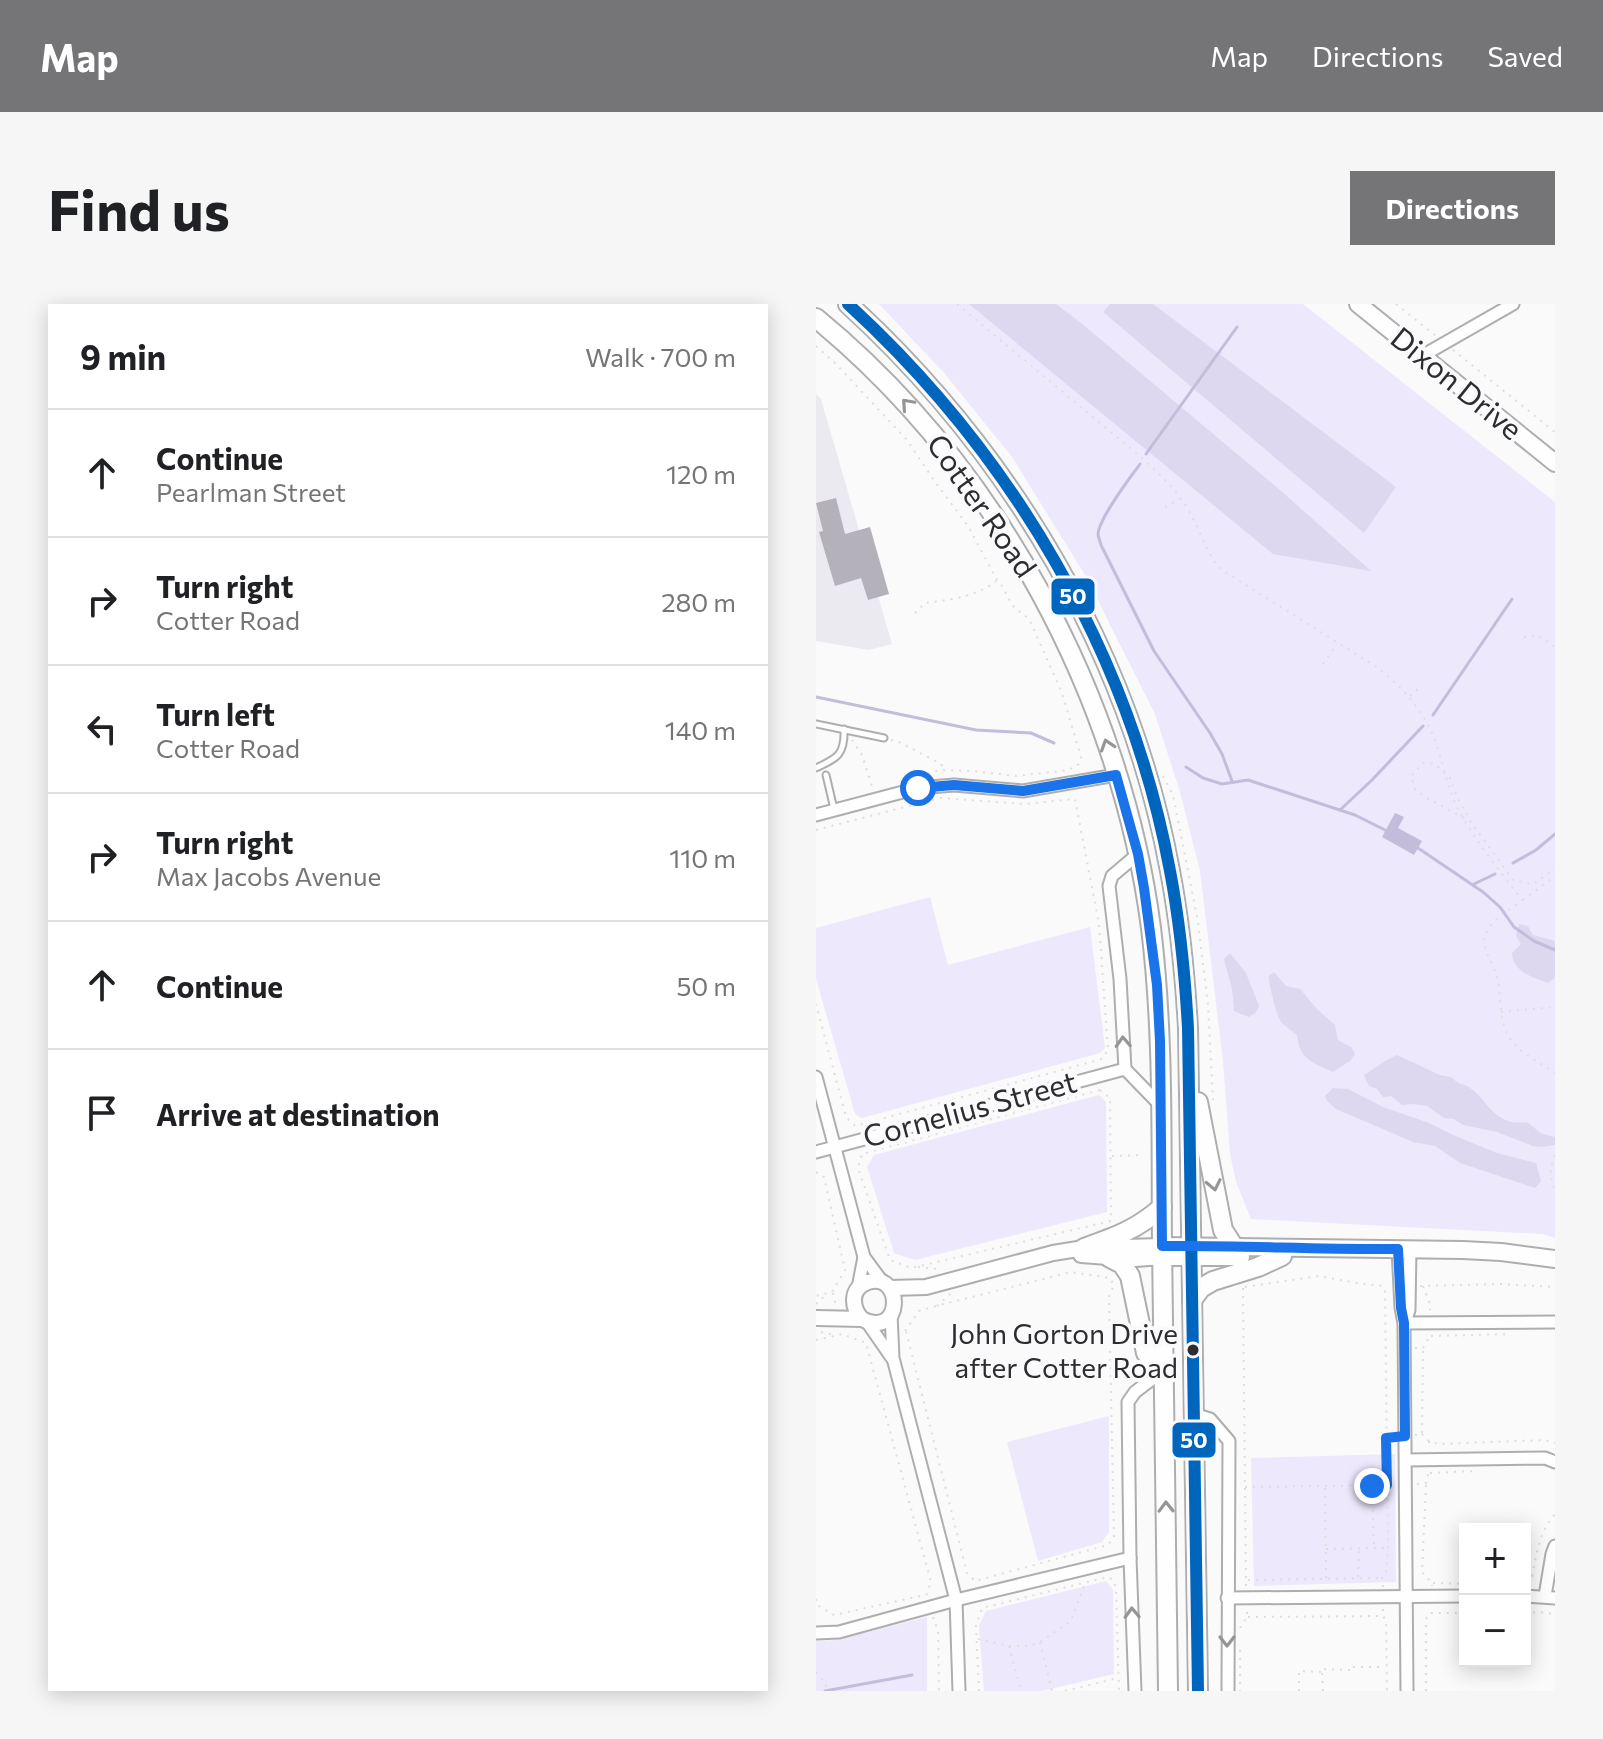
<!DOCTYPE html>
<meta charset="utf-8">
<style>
:root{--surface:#fff;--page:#f6f6f6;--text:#202124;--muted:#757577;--line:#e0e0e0;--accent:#757476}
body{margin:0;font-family:Commissioner,sans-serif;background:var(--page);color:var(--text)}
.controls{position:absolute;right:24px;bottom:24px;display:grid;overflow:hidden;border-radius:0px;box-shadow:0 4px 20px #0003}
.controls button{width:72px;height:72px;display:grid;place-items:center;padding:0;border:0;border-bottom:2px solid var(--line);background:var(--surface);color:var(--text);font:40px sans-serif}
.stop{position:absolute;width:24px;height:24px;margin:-18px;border:6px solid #1a73e8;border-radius:50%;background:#fff}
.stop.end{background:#1a73e8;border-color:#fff;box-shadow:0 2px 8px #0008}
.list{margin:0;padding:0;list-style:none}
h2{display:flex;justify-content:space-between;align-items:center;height:104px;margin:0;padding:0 32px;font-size:34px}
h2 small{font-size:26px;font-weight:400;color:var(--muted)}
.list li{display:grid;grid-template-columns:52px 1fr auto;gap:24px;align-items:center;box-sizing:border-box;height:128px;padding:0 32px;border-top:2px solid var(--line)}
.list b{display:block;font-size:30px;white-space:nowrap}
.list p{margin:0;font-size:26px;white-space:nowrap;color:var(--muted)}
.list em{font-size:26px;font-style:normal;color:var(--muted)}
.icon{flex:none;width:44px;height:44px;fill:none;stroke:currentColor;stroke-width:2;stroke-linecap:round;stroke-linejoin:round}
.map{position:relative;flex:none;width:739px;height:1387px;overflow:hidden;border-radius:0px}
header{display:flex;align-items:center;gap:48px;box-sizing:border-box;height:112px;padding:0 40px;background:var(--accent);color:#fff}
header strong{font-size:38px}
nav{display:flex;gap:44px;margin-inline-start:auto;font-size:28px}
.intro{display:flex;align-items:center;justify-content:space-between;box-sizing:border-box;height:192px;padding:0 48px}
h1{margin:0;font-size:56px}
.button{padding:20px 36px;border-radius:0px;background:var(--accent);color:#fff;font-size:28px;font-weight:700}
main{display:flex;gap:48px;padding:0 48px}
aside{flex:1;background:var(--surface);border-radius:0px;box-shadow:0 4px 20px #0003}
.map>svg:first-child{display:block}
.built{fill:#ebeaf0}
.green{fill:#ede8fc}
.forest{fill:#ded7f0}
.water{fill:#c4bcdb}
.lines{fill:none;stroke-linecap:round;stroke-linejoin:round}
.stream{stroke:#c4bcdb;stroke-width:3}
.building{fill:#b4b1ba}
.service-casing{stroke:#aeaeaf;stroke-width:9}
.minor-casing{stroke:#aeaeaf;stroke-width:15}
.tertiary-casing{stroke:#aeaeaf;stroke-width:18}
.secondary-casing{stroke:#aeaeaf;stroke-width:20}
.primary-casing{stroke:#aeaeaf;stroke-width:22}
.path{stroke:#dfdedf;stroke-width:2;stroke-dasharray:2 6;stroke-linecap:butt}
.service{stroke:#fefefe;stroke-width:5}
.minor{stroke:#fefefe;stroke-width:11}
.tertiary{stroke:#fefefe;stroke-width:14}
.secondary{stroke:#fefefe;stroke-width:16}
.primary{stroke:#fefefe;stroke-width:18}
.bus-1-casing{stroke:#faf9fc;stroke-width:18}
.bus-1{stroke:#0065bd;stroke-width:12}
.oneway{stroke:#969596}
.route{stroke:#1a73e8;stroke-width:10}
.bus-dot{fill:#2d2c2e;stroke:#faf9fc;stroke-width:3}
.labels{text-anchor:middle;stroke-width:8;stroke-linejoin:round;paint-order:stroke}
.bus-label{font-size:28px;fill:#2d2c2e;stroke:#faf9fc;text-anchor:end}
.street-label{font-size:30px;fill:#2d2c2e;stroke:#faf9fc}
.line-badge{stroke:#faf9fc;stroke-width:3}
.badge-label{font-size:22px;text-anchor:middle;font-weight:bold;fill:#fff}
</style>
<header>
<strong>Map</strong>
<nav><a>Map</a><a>Directions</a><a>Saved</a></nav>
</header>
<div class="intro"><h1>Find us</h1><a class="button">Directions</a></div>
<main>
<aside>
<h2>9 min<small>Walk · 700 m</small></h2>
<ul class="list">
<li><svg class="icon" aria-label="ahead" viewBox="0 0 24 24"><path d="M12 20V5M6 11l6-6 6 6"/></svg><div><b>Continue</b><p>Pearlman Street</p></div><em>120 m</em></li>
<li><svg class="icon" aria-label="right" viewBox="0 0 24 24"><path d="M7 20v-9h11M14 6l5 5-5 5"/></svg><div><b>Turn right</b><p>Cotter Road</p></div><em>280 m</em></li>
<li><svg class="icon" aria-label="left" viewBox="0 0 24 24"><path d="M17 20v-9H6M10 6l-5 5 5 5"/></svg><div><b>Turn left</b><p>Cotter Road</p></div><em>140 m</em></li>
<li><svg class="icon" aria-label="right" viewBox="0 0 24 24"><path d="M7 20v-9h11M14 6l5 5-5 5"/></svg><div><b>Turn right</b><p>Max Jacobs Avenue</p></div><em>110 m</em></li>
<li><svg class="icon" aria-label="ahead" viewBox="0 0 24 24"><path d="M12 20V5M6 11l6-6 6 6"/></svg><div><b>Continue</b></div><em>50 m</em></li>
<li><svg class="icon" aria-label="arrive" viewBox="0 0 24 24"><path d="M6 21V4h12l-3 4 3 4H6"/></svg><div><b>Arrive at destination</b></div></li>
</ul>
</aside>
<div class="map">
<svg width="739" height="1387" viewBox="0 0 739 1387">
<rect width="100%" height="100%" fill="#fafafb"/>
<path class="built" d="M0,90l5,5 71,245 -23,6 -53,-9z"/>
<g class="green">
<path d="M63,0h424l252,198v736l-12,-4 -292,-15 -15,-37 -6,-28 -7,-93 -23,-190 -20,-79 -25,-78 -45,-89 -20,-42 -78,-126 -67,-83z"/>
<path d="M114,593l18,68 142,-38 15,121 -5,5 -238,65 -7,-4 -39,-135v-51z"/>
<path d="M283,791l7,7 1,110 -192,48 -21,-7 -27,-86 7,-12z"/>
<path d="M293,1112v116l-7,10 -64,19 -31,-119z"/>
<path d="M579,1150l1,128 -142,4 -3,-128z"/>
<path d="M290,1277l7,9 1,84 -72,17h-58l-5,-65 7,-15z"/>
<path d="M111,1313v74h-111v-50l20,-1z"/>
</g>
<g class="forest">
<path d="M153,0h87l25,19 199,167 91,81 -98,-17z"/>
<path d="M294,0h43l243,183 -32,46 -261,-221z"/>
<path d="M703,620l9,2 5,9 22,6v37l-7,5c-16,-5 -35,-12 -36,-30l9,-9 -5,-8z"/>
<path d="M414,649l16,20 13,33 -3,6 -7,5 -15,-6 -2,-22 -8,-30z"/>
<path d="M458,668l12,14 14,3 17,20 18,16 3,15 14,8 3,6 -5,7 -17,11c-20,-9 -34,-13 -36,-37 -5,-4 -12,-9 -16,-13 -4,-6 -13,-39 -12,-46z"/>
<path d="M581,751l43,20 11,2 7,6c29,5 29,45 69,39l15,12 13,3v8l-13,2 -9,-1 -36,-14 -34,-7 -9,-6 -10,-1 -17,-12 -14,-2 -11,1 -11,-9 -8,1 -6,-8 -8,-3 -5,-11 23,-15z"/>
<path d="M517,784l15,1 35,18 46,16 24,12 44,18 39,10 5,18 -6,7 -75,-25 -25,-17 -22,-4 -77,-33 -9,-8 -2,-5z"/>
</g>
<path class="water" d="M579,509l9,4 -6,11 24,13 -8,14 -32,-18z"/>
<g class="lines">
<g class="stream">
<path d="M330,150l91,-127"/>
<path d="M324,160c-10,14 -41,54 -42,70 0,1 3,12 4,13l52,104 56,82 12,21 10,27"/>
<path d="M0,393l160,33 55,3 23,10"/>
<path d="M617,411l79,-116"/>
<path d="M370,463l17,11 19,6 26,-4 107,35 32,16"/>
<path d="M524,506l32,-30 51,-54"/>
<path d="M599,542l68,46 17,15 14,20 20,14 21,9"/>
<path d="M697,559l23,-13 19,-16"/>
<path d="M658,580l21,-10"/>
<path d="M9,1387l87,-16"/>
</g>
</g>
<path class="building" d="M20,194l9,36 25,-7 19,67 -21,6 -7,-22 -26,8 -16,-54 4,-1 -7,-28z"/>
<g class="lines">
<g class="service-casing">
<g id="service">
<path d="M0,420l68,14"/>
<path d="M0,464c22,-10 29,-14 28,-39"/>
<path d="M10,471l8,34"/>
</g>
</g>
<g class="minor-casing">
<g id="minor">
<path d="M606,52l91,-52"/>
<path d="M0,511l102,-27 36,-3 69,6 93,-16"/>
<path d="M322,550l-26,22 -3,10 11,93 5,90 35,36"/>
<path d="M0,773l48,180 20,27"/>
<path d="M0,848l309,-83"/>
<path d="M582,945l3,59 3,15 3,368"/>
<path d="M42,984l6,-31"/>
<path d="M75,1010l2,44 63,242 3,91"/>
<path d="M51,1018l25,36"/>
<path d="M588,1019l151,-1"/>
<path d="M589,1019l4,-13 1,-61"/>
<path d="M378,1110l16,5 19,22 -1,250"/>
<path d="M590,1156l139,-2 10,4"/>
<path d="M709,1292l30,2"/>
<path d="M729,1292l7,-42 3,-8"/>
<path d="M411,1294l238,-2"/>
<path d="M0,1329l23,-1 117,-32 174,-42"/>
<path d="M319,1387l-5,-133 -2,-156 7,-10 29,-22"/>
</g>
</g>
<g class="tertiary-casing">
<g id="tertiary">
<path d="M265,951l54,4 28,-2"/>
<path d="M74,984l36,-1 127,-34 31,-5 78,-2"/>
<path d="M1,1014l45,1c41,21 42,-48 6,-37 -18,6 -17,25 -6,37"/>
</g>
</g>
<g class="secondary-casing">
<g id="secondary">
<path d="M542,0l197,159"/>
<path d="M346,942l301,4 38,2 54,7"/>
<path d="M347,953h78"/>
</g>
</g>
<g class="primary-casing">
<g id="primary">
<path d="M32,0c163,149 282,349 322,567 10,52 15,104 18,157l10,663"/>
<path d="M0,14c181,149 305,379 335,610 13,106 10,212 11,318 1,149 4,297 6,445"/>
<path d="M382,798l25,128 11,17"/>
<path d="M268,944c31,-11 54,-19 78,-41"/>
<path d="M294,954l12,6 8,12 16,77 18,17"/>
<path d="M376,996l9,-12 12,-7 45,-14 24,-11"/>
</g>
</g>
<g class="path">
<path d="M141,0l185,154c19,17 37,34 49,57 11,19 16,40 31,55l153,96c26,19 50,46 61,77 8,22 11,45 22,66 17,32 42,62 64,91 -11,9 -30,19 -36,33 -6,13 6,28 10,41 7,21 1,46 15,66 10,14 30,23 44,33"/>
<path d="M580,0l40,32"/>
<path d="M0,42l20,18 71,76 26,39 35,47 29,54c9,8 10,20 18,28 5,5 10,6 15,13l32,72 19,64 -2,7 -10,6 -53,6 -44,-5 -32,-1 -22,6"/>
<path d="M637,46l102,82"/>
<path d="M349,203l15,-8"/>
<path d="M99,309l10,-10c24,-3 51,-6 71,-22"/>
<path d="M708,333l14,-2 17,12"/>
<path d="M507,360l14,-20"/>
<path d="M594,392l9,-8"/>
<path d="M36,436l10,15 11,34"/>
<path d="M75,436l8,2 42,22 3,6"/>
<path d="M347,472l10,19 25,127 10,83 5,95"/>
<path d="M655,518l-44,-24 -12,-9 -4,-13 12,-13 12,1 15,14 7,19 14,25 42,58 20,4 22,-15"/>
<path d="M0,526l124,-32 84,6 51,-5 24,125 9,126 -6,9 -247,67 -9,-9 -30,-113"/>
<path d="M707,596l32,-24"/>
<path d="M685,708l54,-5"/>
<path d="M284,786l10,8 1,123 -200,47 -21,-8 -32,-92 4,-14z"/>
<path d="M739,851c-5,12 -6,23 0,35"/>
<path d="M296,852l32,-1"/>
<path d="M0,868l8,5 21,93 -13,22 -16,4"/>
<path d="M102,963l21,2"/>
<path d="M604,982l79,-2 56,3"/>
<path d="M607,982l7,18v6"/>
<path d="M429,983l74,-11 43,8 23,2"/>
<path d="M427,984l3,298"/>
<path d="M17,989l3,13"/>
<path d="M0,1000l11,-10"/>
<path d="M121,1002l13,-12"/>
<path d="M89,1027l14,-20 17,-5 135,-34 39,6 4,7 -5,11 5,241 -6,8 -133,36 -8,-8 -61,-242"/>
<path d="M5,1028l13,3"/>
<path d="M615,1032l79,-2"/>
<path d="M0,1036l26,-6 24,9 65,239 -5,14"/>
<path d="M599,1044h8l7,-12"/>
<path d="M606,1130l7,7 9,3 105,-4 12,3"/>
<path d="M599,1131l7,-1 1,-86"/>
<path d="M613,1137v8"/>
<path d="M614,1169l46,-2"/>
<path d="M601,1180l9,-1 3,-12"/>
<path d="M610,1181l-4,87 10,11v3"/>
<path d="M556,1182l2,62"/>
<path d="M429,1183l150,-2"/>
<path d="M509,1184l1,90"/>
<path d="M510,1245l60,-1"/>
<path d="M716,1272c5,-23 7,-44 23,-62"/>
<path d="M542,1273l1,-29"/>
<path d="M432,1276l133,-2"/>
<path d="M709,1277l7,-5h6"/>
<path d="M617,1279l32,1"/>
<path d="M567,1283l-1,-10 4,-5 2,-24 -3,-262"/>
<path d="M0,1295l1,6 17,10 91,-20"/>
<path d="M567,1305v7l3,5 1,70"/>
<path d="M709,1309l14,-1 16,2"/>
<path d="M117,1313l5,14 1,60"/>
<path d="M432,1313l134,-1"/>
<path d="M424,1324l7,-11v-9"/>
<path d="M162,1335l31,7h21l10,-4 31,-21 14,-38"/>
<path d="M224,1338l12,49"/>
<path d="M193,1342l12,45"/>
<path d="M424,1346v41"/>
<path d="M0,1368l8,9 4,10"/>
<path d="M163,1387l-3,-65 6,-18 126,-31 5,3 3,8 3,103"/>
<path d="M249,1387l53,-13"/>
<path d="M483,1387v-20l22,1"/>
<path d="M507,1387l-1,-22 31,1v-3h32"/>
<path d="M610,1387v-72l4,-6h35"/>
</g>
<use href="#service" class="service"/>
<use href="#minor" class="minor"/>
<use href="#tertiary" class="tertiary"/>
<use href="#secondary" class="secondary"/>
<use href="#primary" class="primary"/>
<g class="bus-1-casing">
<path id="bus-1" d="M32,0c163,149 282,349 322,567 10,52 15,104 18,157l10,663"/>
</g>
<use href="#bus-1" class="bus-1"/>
</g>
<defs><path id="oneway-chevron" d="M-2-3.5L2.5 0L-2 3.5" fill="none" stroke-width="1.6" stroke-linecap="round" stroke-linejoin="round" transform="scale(2)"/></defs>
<g class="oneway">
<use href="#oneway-chevron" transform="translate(91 100) rotate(-132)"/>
<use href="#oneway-chevron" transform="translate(291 441) rotate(-108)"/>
<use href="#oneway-chevron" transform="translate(307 738) rotate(-93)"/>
<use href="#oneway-chevron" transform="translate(398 881) rotate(78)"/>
<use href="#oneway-chevron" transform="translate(350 1203) rotate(-91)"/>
<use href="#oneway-chevron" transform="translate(316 1309) rotate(-92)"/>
<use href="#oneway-chevron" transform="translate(411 1337) rotate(90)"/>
</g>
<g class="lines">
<path class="route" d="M102,484l36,-3 69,6 93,-16 22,79 6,34 13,97 3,56 2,205c79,-1 158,4 236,3l3,59 3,15 1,113 -19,2 1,47 -15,1"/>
</g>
<circle class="bus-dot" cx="377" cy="1046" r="7"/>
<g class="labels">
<g class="bus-label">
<text x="362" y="1040">John Gorton Drive<tspan x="362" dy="34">after Cotter Road</tspan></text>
</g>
<g class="street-label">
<text transform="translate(640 80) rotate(39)" y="10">Dixon Drive</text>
<text transform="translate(165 202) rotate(55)" y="10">Cotter Road</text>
<text transform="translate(154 806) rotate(-15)" y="10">Cornelius Street</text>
</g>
</g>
<g class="line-badge">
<rect x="234" y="273" width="46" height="39" rx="8" fill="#0065bd"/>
<rect x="355" y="1117" width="46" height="38" rx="8" fill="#0065bd"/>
</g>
<g class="badge-label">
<text x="257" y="300">50</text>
<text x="378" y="1144">50</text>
</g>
</svg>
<div class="controls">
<button>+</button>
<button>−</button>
</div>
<div class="stop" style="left:102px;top:484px"></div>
<div class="stop end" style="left:556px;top:1182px"></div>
</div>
</main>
